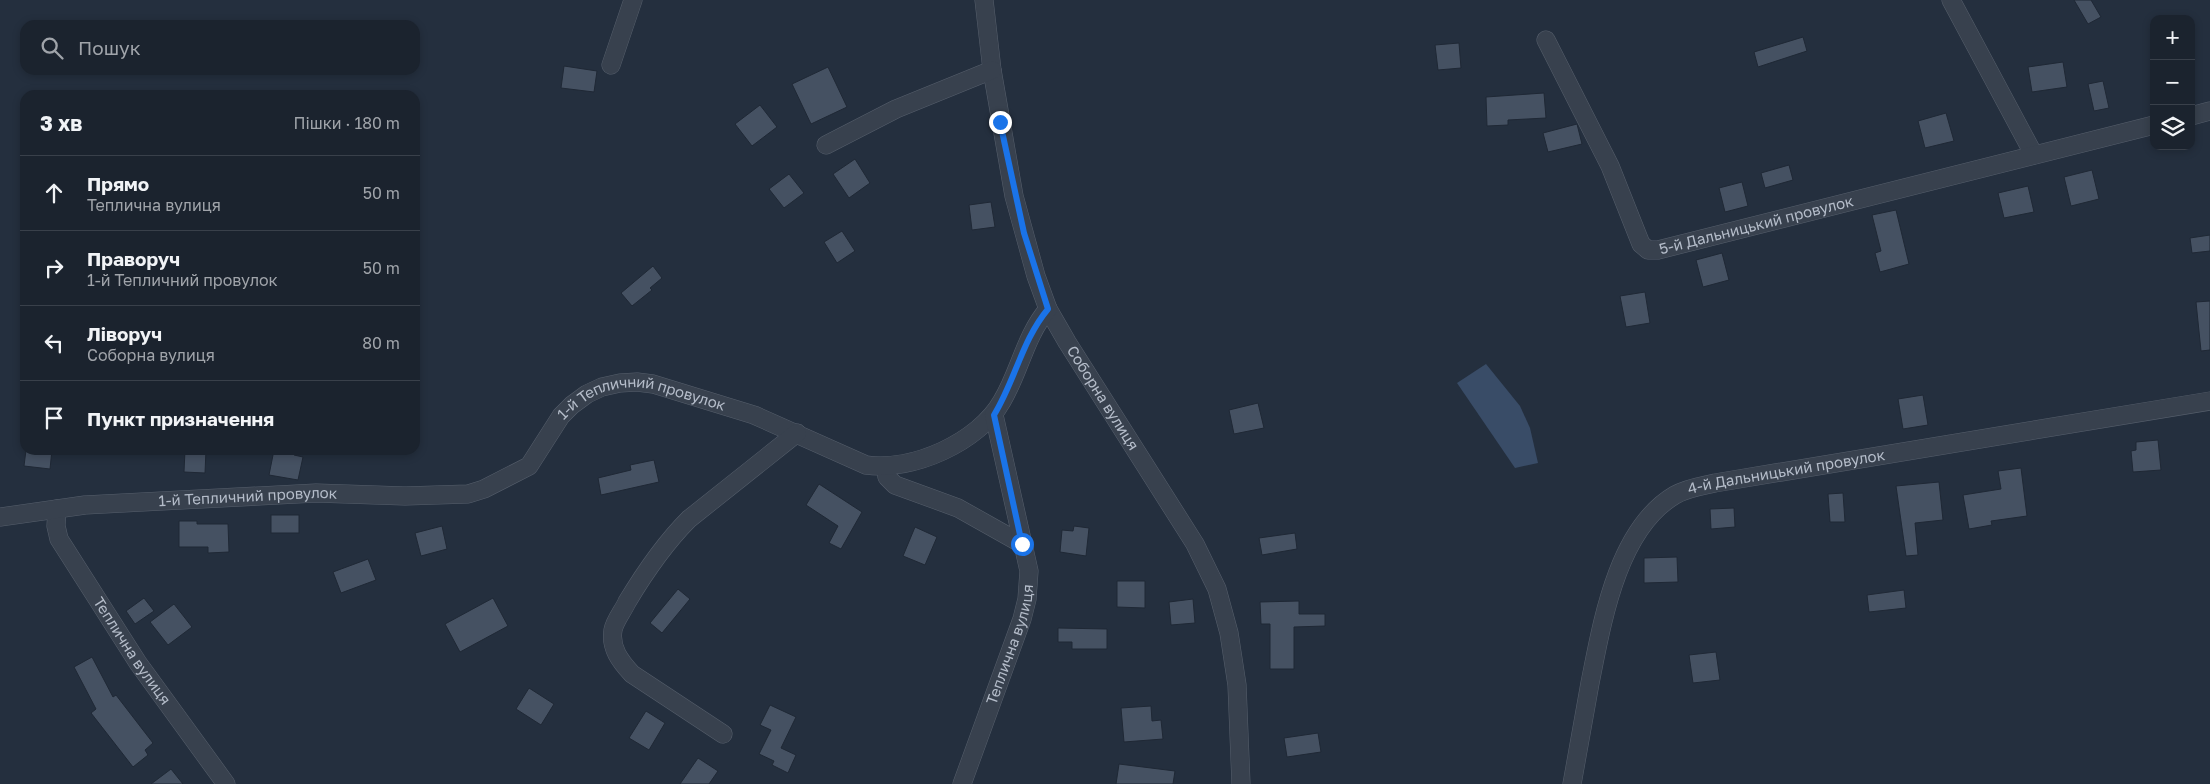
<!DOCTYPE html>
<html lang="uk">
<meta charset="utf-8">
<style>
:root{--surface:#1b232e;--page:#282f3a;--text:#f1f3f6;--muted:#a0a4aa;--line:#39404a}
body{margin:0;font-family:"Golos Text",sans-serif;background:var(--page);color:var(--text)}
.controls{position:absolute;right:15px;top:15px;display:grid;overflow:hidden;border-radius:10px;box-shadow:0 2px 8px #0003}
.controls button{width:45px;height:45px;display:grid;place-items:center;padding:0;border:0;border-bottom:1px solid var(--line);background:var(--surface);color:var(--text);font:25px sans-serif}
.stop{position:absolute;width:15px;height:15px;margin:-11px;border:4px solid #1a73e8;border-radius:50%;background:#fff}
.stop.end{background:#1a73e8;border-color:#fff;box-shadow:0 1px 5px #0008}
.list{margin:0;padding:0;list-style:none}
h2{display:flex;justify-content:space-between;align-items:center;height:65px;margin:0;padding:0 20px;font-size:21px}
h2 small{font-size:16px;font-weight:400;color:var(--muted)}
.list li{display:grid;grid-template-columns:32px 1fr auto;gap:15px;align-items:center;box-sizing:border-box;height:75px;padding:0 20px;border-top:1px solid var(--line)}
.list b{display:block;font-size:19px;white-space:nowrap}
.list p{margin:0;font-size:16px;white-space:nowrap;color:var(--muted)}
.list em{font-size:16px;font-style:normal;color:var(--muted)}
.icon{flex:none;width:28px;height:28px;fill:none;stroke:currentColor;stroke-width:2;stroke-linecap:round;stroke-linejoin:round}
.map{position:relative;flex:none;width:2210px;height:784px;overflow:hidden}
.search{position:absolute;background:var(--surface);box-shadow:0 2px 8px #0003;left:20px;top:20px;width:400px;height:55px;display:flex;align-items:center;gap:12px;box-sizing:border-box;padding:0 18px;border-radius:15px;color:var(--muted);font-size:19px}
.panel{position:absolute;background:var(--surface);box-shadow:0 2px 8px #0003;left:20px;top:90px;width:400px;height:365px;border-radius:15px}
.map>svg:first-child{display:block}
.water{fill:#394c67}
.building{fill:#455162;stroke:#1f2835}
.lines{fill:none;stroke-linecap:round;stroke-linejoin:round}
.street-casing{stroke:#565f6c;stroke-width:19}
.street{stroke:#38414e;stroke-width:18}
.route{stroke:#1a73e8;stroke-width:6}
.labels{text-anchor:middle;stroke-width:4;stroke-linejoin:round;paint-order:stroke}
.street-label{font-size:15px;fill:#b4bcc9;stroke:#1d2633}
</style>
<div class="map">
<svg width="2210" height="784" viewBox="0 0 2210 784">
<rect width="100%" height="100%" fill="#242f3e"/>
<path class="water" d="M1486,364l34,42 10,22 8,35 -23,5 -58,-85z"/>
<g class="building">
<path d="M2074,0h17l10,17 -13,7z"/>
<path d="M1803,37l4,14 -49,16 -4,-15z"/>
<path d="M1459,43l2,25 -23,2 -3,-25z"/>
<path d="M2063,62l4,25 -35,5 -4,-25z"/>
<path d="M564,66l33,5 -3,21 -33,-4z"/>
<path d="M828,67l19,40 -36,17 -19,-40z"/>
<path d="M2103,81l6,27 -15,3 -6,-27z"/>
<path d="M1544,93l2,25 -38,2v5l-21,1 -1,-29z"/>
<path d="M760,105l17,22 -25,19 -17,-22z"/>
<path d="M1946,113l8,28 -29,7 -7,-27z"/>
<path d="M1577,124l5,20 -34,8 -5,-19z"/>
<path d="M855,159l15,24 -21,15 -16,-24z"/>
<path d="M1789,165l4,15 -28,8 -4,-15z"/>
<path d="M2092,170l7,29 -28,7 -7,-29z"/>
<path d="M789,174l15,19 -20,15 -15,-19z"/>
<path d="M1742,182l6,24 -23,6 -6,-24z"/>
<path d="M2028,186l6,26 -30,6 -6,-25z"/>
<path d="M991,202l4,25 -23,3 -3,-25z"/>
<path d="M1896,210l13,54 -29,8 -5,-19 6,-2 -9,-36z"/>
<path d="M842,231l13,20 -18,12 -13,-21z"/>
<path d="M2210,235v16l-18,2 -2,-15z"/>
<path d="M1722,253l7,27 -26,7 -7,-27z"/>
<path d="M653,266l9,12 -12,10 2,2 -20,16 -11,-13z"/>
<path d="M1645,292l5,31 -24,4 -6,-31z"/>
<path d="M2210,301v49l-9,1 -5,-49z"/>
<path d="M1923,395l5,30 -25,4 -5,-30z"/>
<path d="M1258,403l6,25 -30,6 -5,-24z"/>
<path d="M2158,440l3,30 -28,2 -2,-21 5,-1v-8z"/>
<path d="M26,450h26l-2,19 -26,-3z"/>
<path d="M185,450h21l-1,23 -21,-1z"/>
<path d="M274,450h21l-1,5 9,2 -5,23 -29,-5z"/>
<path d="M654,460l5,22 -58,13 -3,-17 33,-8 -1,-5z"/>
<path d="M2021,468l6,48 -36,5 1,4 -23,4 -6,-34 38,-6 -3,-18z"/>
<path d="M1939,482l4,38 -28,3 3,32 -12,1 -10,-70z"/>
<path d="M819,484l43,28 -21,37 -12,-6 9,-17 -32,-21z"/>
<path d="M1843,493l2,29h-15l-2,-28z"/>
<path d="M1734,508l1,19 -24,2 -1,-20z"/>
<rect x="271" y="515" width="28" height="18"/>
<path d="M179,521h18v3h31l1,28 -21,1v-6h-29z"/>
<path d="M442,526l5,23 -26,7 -6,-23z"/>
<path d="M1074,526l15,2 -3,28 -26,-4 2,-22 11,1z"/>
<path d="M915,527l22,10 -12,28 -22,-9z"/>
<path d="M1295,533l2,16 -35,6 -3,-17z"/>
<path d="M1677,557l1,25 -34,1v-25z"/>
<path d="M368,559l8,21 -35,13 -8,-21z"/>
<path d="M1117,581h28v27l-28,-1z"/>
<path d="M678,589l12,10 -28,34 -12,-10z"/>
<path d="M1904,590l2,18 -37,4 -2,-17z"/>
<path d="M144,598l10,13 -19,13 -9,-13z"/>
<path d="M493,598l15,28 -48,26 -15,-28z"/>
<path d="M1193,599l2,24 -24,2 -2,-23z"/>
<path d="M1299,601v13h26v12l-31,1v42h-24v-45h-9l-1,-22z"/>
<path d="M174,604l18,23 -24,18 -18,-23z"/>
<path d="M1058,628l49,1v20h-35v-7h-14z"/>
<path d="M1716,652l4,28 -27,3 -4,-28z"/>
<path d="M92,657l21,40 3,-2 37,48 -8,7 3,5 -15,12 -42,-54 5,-4 -22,-42z"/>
<path d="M529,688l25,16 -13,21 -25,-16z"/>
<path d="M770,705l26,12 -15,31 15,7 -8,18 -16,-8 2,-4 -15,-7 12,-24 -11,-5z"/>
<path d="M1151,706l1,15 9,-1 2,19 -39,3 -3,-34z"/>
<path d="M646,711l19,12 -16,27 -20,-12z"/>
<path d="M1318,733l3,19 -34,5 -3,-19z"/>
<path d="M698,758l20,13 -9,13h-29z"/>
<path d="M1119,764l56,7 -2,13h-57z"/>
<path d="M171,769l12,15h-32z"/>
</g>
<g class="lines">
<g class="street-casing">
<g id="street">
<path id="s1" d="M984,0l8,70 22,126 22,80 12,33 19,33 128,202 22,45 12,44 8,52 4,99"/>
<path d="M1951,0l83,155"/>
<path id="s2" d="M1546,40l64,126 31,78 7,6h10l496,-125"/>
<path d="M611,65l22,-65"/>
<path d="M2191,116l19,-5"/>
<path d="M826,145l70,-36 96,-39"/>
<path d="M885,467l2,10 8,8 63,23 64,36"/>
<path id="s3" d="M57,509l-1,17 3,13 79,124 88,121"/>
<path id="s4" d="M0,517l85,-12 231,-12 89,3 63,-2 16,-5 45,-23 32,-50 11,-11 15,-11 15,-7 18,-4 17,-1 16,2 101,31 112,50c46,7 113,-23 136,-64 18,-30 23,-65 46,-92"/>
<path d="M723,734l-91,-60c-12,-13 -22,-26 -19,-44 2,-10 10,-19 14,-28 18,-30 37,-58 62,-83l108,-86"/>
<path id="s5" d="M962,784l60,-165 5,-20 2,-28 -35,-156"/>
<path id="s6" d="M1572,784c6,-34 12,-67 18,-101 12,-60 27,-154 85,-188 12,-7 27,-9 40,-12l495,-82"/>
</g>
</g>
<use href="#street" class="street"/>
</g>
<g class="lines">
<path class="route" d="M1000,122l24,111 24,76c-26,31 -33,72 -54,106l28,129"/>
</g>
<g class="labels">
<g class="street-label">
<text dy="5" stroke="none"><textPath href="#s2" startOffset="346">5-й Дальницький провулок</textPath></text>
<text dy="5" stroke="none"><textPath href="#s1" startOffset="421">Соборна вулиця</textPath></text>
<text dy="5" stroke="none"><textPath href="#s4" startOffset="684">1-й Тепличний провулок</textPath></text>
<text dy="5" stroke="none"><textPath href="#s6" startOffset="429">4-й Дальницький провулок</textPath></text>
<text dy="5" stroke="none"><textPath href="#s4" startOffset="249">1-й Тепличний провулок</textPath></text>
<text dy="5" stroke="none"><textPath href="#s5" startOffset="148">Теплична вулиця</textPath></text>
<text dy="5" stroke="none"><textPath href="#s3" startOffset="164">Теплична вулиця</textPath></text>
</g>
</g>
</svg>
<div class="controls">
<button>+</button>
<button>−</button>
<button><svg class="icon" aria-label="layers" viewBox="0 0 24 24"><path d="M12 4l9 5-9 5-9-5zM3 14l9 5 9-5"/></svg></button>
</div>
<div class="stop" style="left:1022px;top:544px"></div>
<div class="stop end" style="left:1000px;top:122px"></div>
<div class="search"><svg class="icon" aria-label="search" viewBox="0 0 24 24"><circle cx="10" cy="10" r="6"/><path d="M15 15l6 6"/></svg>Пошук</div>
<section class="panel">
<h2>3 хв<small>Пішки · 180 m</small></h2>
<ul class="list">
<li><svg class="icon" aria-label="ahead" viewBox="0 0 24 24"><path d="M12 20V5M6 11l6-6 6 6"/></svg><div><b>Прямо</b><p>Теплична вулиця</p></div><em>50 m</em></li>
<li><svg class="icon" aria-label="right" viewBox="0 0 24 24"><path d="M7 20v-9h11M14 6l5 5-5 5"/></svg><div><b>Праворуч</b><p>1-й Тепличний провулок</p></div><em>50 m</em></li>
<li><svg class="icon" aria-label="left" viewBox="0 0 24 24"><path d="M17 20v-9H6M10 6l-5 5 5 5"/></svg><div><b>Ліворуч</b><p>Соборна вулиця</p></div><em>80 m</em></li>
<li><svg class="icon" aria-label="arrive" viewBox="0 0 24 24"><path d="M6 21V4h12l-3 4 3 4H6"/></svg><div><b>Пункт призначення</b></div></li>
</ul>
</section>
</div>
